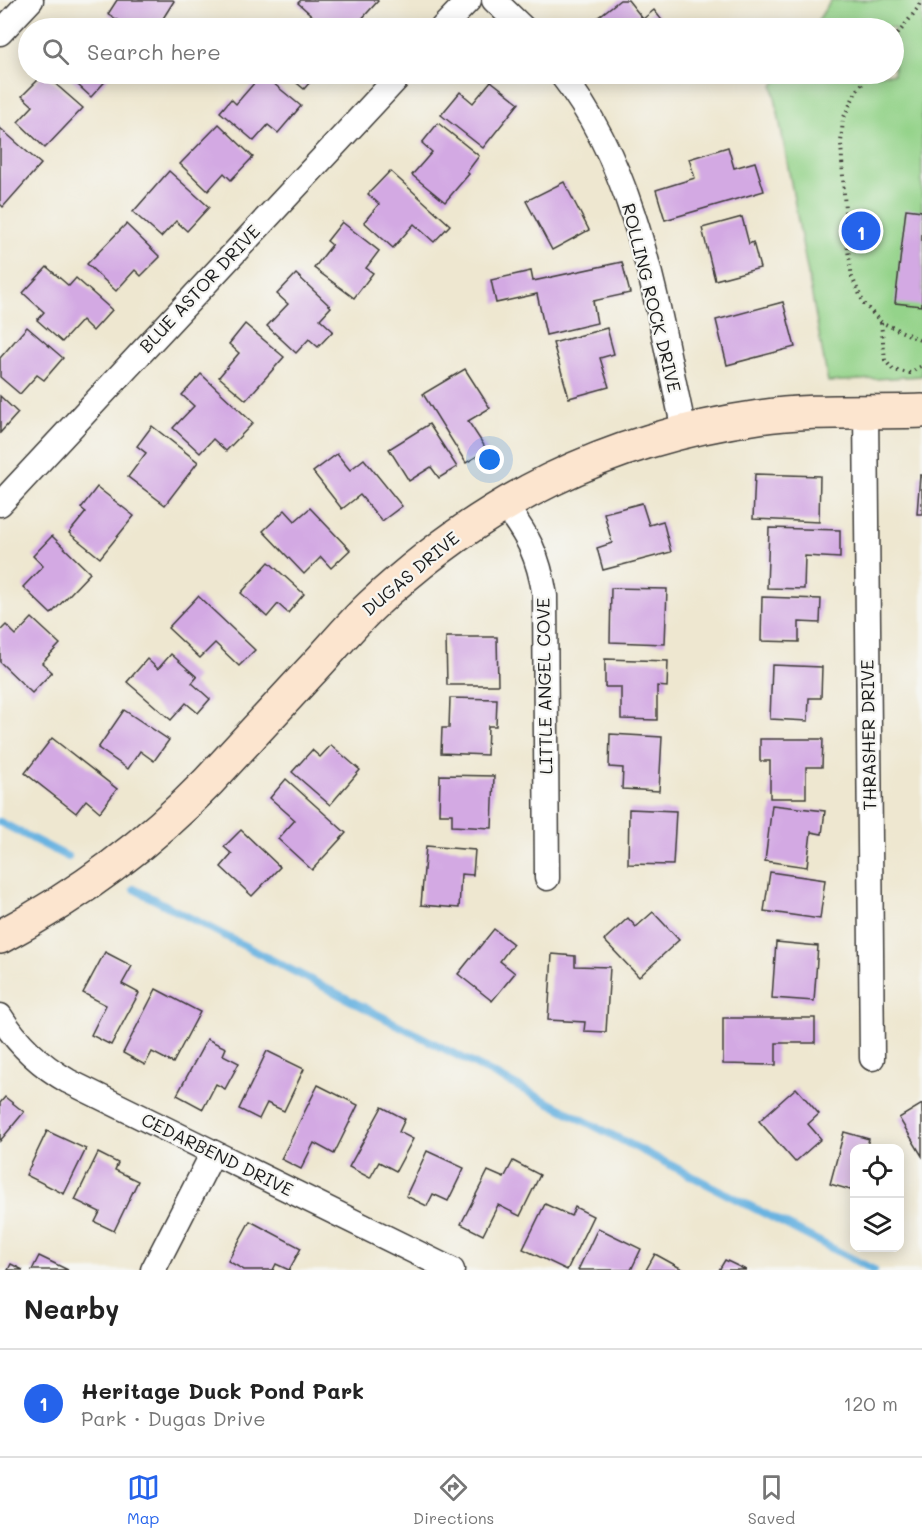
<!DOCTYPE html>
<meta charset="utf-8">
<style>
:root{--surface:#fff;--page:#f2f2f2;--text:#222;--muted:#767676;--line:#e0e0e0;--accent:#2563eb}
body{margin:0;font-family:Mali,sans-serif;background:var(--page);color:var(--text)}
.controls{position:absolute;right:18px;bottom:18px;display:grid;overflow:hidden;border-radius:12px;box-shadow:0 3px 15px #0003}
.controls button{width:54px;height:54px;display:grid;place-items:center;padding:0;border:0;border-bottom:2px solid var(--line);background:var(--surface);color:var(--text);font:30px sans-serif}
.you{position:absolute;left:490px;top:460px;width:21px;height:21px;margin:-15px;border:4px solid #fff;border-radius:50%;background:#1a73e8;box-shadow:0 0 0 9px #1a73e833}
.badge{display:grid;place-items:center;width:39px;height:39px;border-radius:50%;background:var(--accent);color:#fff;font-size:20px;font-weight:700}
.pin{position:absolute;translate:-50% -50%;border:3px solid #fff;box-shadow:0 2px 6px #0006}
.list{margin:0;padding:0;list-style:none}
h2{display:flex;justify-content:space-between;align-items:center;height:78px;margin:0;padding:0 24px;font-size:26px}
h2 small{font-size:20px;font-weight:400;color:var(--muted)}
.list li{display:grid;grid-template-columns:39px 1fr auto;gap:18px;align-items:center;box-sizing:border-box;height:108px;padding:0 24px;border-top:2px solid var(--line)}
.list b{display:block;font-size:22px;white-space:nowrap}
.list p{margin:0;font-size:20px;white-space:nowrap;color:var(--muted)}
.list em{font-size:20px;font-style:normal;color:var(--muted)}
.icon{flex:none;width:33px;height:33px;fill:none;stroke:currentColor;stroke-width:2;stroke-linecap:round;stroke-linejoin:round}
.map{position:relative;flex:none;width:922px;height:1270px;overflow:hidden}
.search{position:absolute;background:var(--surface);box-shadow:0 3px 15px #0003;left:18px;right:18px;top:18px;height:66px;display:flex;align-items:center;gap:15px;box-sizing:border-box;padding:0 21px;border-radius:33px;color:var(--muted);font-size:22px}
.sheet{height:186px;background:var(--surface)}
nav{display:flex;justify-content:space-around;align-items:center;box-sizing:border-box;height:84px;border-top:2px solid var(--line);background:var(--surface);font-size:16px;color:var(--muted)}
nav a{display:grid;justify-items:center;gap:3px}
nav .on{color:var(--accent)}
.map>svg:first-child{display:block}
.green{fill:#94d38a;stroke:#587853;stroke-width:1.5}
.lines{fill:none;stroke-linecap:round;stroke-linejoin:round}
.stream{stroke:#69b3e1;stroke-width:8}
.building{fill:#d3a9e3}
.street-casing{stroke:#3c3a37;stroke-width:27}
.secondary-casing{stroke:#3c3a37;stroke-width:36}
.path{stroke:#3c3a37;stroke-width:4;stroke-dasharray:1.5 4.5;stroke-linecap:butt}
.street{stroke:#fff;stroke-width:24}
.secondary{stroke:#fce5cf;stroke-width:33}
.labels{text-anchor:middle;stroke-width:4.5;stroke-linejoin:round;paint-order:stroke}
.street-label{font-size:18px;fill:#1c1c1c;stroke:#f6f6f2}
</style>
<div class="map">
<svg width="922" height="1270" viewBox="0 0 922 1270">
<rect width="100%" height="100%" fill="#f6f6f2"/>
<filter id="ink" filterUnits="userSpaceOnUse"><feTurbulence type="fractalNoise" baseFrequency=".0167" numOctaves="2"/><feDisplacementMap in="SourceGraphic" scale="12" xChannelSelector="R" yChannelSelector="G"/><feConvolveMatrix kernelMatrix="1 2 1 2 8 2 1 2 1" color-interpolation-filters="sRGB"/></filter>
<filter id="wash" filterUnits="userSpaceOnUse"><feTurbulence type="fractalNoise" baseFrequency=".008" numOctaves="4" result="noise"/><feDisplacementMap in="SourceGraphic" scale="24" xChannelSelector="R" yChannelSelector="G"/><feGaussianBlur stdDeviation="1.35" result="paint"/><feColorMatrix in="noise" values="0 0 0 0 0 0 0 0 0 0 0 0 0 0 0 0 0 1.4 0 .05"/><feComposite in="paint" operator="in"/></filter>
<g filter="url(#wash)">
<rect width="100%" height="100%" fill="#eee7d0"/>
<path class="green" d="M831,0h91v376l-94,6 -55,-296 8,-12h113v-46h-81z"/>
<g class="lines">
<g class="stream">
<path d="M0,822l68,35"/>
<path d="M134,889l740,381"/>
</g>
</g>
<g id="blocks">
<g class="building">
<path d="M117,0h56l1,1 -17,27h-27l-22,-14z"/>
<path d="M301,0h76l1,1 -19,21 8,6h-41l-28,-25z"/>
<path d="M620,0h8l15,19 11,-9 14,18h-77l-3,-3z"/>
<path d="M310,22l7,6h-12z"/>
<path d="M44,74l39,34 -38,40 -27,-26 15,-16 -11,-10z"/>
<path d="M66,74h46l-21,23z"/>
<path d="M262,74l39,32 -23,27 -10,-8 -14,16 -34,-29 11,-13 5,5z"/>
<path d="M286,74h31l-13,15z"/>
<path d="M491,81l28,22 -36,45 -42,-33 19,-23 13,11z"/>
<path d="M438,123l41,33 -12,16 2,2 -24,28 -33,-27 20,-23 -10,-9z"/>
<path d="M219,124l34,33 -22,23 -7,-7 -16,18 -28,-27z"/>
<path d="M0,128l41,36 -38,43 -3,-3z"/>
<path d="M728,147l6,21 21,-6 9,29 -99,29 -9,-30 39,-12 -6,-19z"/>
<path d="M169,171l40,36 -22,24 -11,-10 -15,16 -28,-25z"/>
<path d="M390,171l60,54 -16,17 -20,-18 -21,24 -29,-26 15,-18 -11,-10z"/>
<path d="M564,182l25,48 -37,20 -26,-49z"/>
<path d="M906,209l16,2v95l-27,-3z"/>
<path d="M742,217l7,27 4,-2 7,26 -45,12 -13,-52z"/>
<path d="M342,222l37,29 -13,17 7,5 -19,25 -40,-30 18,-23 -5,-4z"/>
<path d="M126,224l34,33 -19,19 -6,-6 -19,21 -29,-27z"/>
<path d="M622,262l8,31 -37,8 4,22 -51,12 -9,-41 -41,9 -5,-23 40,-9 2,10z"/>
<path d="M47,267l22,19 7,-8 36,32 -19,21 -11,-11 -20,22 -25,-22 7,-8 -21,-19z"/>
<path d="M296,274l35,33 -11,12 13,12 -15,16 -9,-8 -13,14 -29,-27 21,-22 -11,-10z"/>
<path d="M783,302l12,45 -68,18 -11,-45z"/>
<path d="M245,324l39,33 -38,43 -27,-23 20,-24 -10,-9z"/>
<path d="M27,327l36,31 -19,22 -7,-5 -17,19 -20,-17v-19z"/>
<path d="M607,328l7,26 -14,4 9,29 -40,11 -16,-55z"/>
<path d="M465,369l25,39 -22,13 19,29 -21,13 -43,-69z"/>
<path d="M201,374l52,49 -27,28 -13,-12 -13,14 -27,-25 21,-22 -12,-11z"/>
<path d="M0,396l18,17 -18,20z"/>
<path d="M429,424l28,43 -18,11 -8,-11 -22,14 -20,-32z"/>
<path d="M152,426l46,36 -33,43 -37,-28 18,-24 -9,-7z"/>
<path d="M337,454l13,16 14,-11 38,47 -20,15 -22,-26 -18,14 -29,-37z"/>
<path d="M755,474l65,2 -1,46 -66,-3z"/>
<path d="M920,475h2v39h-5z"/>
<path d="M97,487l37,29 -34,42 -31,-25 17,-21 -5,-4z"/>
<path d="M642,503l7,22 14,-4 8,31 -68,18 -6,-22 15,-5 -8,-30z"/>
<path d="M310,508l40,42 -19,18 -10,-11 -17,17 -41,-43 22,-21 10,11z"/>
<path d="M769,528l71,2v28l-35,-2 -1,33 -37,-1z"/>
<path d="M52,536l38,37 -39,41 -28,-27 20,-21 -10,-10z"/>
<path d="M269,562l35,32 -16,19 -10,-9 -11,13 -26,-24z"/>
<path d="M611,588l56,1 -2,55 -55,-2z"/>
<path d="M198,596l57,54 -16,16 -24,-23 -15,15 -32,-30z"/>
<path d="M762,597l59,2 -1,24 -21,-1v20l-38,-1z"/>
<path d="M32,618l28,26 -18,19 10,9 -20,21 -32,-31v-31l6,-6 10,10z"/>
<path d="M446,637h51l1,48h-51z"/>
<path d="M171,654l26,23 -5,6 18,16 -12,14 -12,-10 -15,17 -44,-38 20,-23 11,10z"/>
<path d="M605,659l63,2 -1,26 -10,-1v34l-36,-1v-32h-16z"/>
<path d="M772,665l50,2 -1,31h-12l-1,23 -38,-2z"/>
<path d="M450,698l47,1 -1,27h-8l-1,29 -46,-2 1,-25h7z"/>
<path d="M124,710l45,30 -15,21 -14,-10 -12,18 -30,-21z"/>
<path d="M610,734l52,3 -3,54 -37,-2 1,-21 -14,-1z"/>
<path d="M52,738l65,51 -17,23 -14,-12 -10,13 -51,-40z"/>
<path d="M760,739h63l-1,28h-16v31h-36v-37h-10z"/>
<path d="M331,745l29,25 -30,35 -38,-33 20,-22 8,7z"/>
<path d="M440,775l54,1 -2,52 -40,-2v-12h-13z"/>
<path d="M286,779l60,54 -34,37 -34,-31 17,-19 -25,-22z"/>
<path d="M772,805l53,6 -3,23 -11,-2 -4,35 -42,-6z"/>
<path d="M629,809l47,2 -3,54 -45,-1z"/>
<path d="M241,830l39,37 -28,29 -31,-29 11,-13 -8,-7z"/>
<path d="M426,846l49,4 -2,25 -12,-1 -2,34 -38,-3z"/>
<path d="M770,872l55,8 -5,39 -56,-8z"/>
<path d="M653,912l26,28 -40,37 -35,-37 24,-22 8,9z"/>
<path d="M494,929l19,15 -13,17 15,12 -23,28 -34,-27z"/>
<path d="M776,942l42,4 -4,55 -42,-3z"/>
<path d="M105,952l27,14 -10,18 17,9 -28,52 -20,-10 15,-30 -23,-12z"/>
<path d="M552,954l23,2v10l35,1 -4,65 -22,-1 1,-9 -37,-2z"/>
<path d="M156,989l44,23 -27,51 -21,-11 -7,13 -22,-12z"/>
<path d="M723,1018h92v25h-39v22l-53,-1z"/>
<path d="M207,1039l19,9 -3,7 16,8 -14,26 -9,-5 -13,25 -26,-14z"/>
<path d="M267,1051l37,18 -20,42 -17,-8 -8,16 -20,-10z"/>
<path d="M318,1085l40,20 -24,49 -20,-11 -13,26 -20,-10z"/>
<path d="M796,1088l23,26 -11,10 13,15 -26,23 -36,-41z"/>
<path d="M5,1097l19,15 -24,29v-38z"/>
<path d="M922,1104v52l-23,-38z"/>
<path d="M382,1107l23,12 -6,13 14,7 -17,32 -17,-9 -9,16 -21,-11z"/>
<path d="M47,1131l39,18 -22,45 -38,-19z"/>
<path d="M844,1132l25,7 -3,9h-12v43l-24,-7z"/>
<path d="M427,1151l37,17 -16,33 -15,-7 -6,12 -21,-10z"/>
<path d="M98,1153l20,10 -3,7 23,11 -24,50 -19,-9 5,-10 -25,-12z"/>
<path d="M513,1161l27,14 -20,41 -22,-11 -15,30 -22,-11 27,-53 16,7z"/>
<path d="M545,1204l26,12 4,-9 18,9 -26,54 -44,-21z"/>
<path d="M250,1221l51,27 -12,22 -13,-6 -3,6h-29l-16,-9z"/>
<path d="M598,1228l43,21 -10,21h-53z"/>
<path d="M655,1254l29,16h-38z"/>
<path d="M39,1256l29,14h-36z"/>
<path d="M725,1260l21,10h-27z"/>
<path d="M11,1264l12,6h-15z"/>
</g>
</g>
</g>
<g filter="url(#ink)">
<use href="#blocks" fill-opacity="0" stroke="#3c3a37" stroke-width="1.5"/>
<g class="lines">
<g class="street-casing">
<g id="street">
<path d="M494,0l29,28"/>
<path d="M442,28l27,-28"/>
<path d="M0,33l31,-33"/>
<path d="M561,74c79,100 96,235 123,356"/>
<path d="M866,411l6,647"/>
<path d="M0,504l401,-430"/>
<path d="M504,504c25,34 34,50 41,92l2,282"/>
<path d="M0,1016c17,27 40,49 68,65l384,189"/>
<path d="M153,1270l60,-117"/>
</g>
</g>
<g class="secondary-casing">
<path id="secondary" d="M0,937c77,-41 147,-92 208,-155 33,-36 68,-73 101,-109 21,-22 40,-46 62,-67 112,-105 235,-167 388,-189 54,-8 109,-4 163,-6"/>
</g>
<g class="path">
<path d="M894,39l24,-31 3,-8"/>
<path d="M869,74l-14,20 -12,25 -2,24 6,101 5,33 12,27 17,18 41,19"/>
<path d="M881,323l4,37 8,10 17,3 12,-7"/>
</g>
<use href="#street" class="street"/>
<use href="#secondary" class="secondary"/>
</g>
</g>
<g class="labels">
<g class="street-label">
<text transform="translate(200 289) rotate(-47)" y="6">BLUE ASTOR DRIVE</text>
<text transform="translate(651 298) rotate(76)" y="6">ROLLING ROCK DRIVE</text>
<text transform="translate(411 574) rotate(-40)" y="6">DUGAS DRIVE</text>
<text transform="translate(545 686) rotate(-91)" y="6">LITTLE ANGEL COVE</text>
<text transform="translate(869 735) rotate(-91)" y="6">THRASHER DRIVE</text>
<text transform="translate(217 1155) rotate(26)" y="6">CEDARBEND DRIVE</text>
</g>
</g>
</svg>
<div class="controls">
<button><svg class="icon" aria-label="locate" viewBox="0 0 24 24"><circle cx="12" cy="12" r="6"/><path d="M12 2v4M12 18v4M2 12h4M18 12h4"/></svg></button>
<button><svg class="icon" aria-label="layers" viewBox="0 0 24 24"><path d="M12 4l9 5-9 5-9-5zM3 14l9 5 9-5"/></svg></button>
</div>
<div class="you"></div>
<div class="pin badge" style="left:861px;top:231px">1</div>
<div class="search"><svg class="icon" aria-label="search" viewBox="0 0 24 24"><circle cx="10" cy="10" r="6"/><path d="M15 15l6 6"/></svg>Search here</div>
</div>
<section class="sheet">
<h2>Nearby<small></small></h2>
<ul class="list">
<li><span class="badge">1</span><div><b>Heritage Duck Pond Park</b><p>Park · Dugas Drive</p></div><em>120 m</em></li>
</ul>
</section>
<nav>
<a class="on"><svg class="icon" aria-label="map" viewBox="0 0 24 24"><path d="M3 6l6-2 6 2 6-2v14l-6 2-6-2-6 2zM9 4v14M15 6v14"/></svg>Map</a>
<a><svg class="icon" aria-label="directions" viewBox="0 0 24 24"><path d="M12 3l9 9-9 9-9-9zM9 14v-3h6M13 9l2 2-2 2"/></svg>Directions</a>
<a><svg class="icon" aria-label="saved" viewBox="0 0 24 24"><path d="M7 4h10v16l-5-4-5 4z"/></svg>Saved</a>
</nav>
